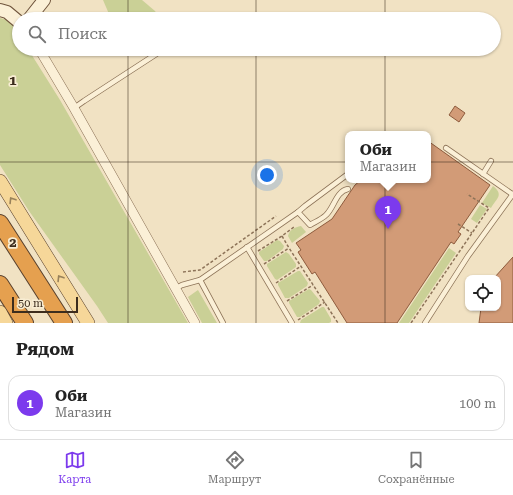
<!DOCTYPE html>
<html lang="ru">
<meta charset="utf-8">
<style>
:root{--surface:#fff;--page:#f2f2f2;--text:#222;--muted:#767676;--line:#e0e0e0;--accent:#7c3aed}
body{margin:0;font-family:"Roboto Serif",serif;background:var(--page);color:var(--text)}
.controls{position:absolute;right:12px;bottom:12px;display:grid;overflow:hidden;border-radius:8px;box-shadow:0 1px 3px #0004}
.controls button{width:36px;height:36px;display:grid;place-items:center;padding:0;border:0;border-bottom:1px solid var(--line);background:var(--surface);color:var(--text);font:20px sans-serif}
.scale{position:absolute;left:12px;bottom:10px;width:66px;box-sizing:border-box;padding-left:4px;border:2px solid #3c2c1d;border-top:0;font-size:11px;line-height:14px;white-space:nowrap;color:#3c2c1d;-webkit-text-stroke:3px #f8edd3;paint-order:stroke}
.you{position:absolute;left:267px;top:175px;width:14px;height:14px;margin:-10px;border:3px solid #fff;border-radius:50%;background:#1a73e8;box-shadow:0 0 0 6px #1a73e833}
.badge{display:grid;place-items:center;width:26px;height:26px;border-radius:50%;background:var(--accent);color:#fff;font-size:13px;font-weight:700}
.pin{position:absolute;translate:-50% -33px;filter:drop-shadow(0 1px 2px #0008)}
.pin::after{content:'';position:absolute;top:21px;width:14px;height:12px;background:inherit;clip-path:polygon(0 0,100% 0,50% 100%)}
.popup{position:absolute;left:345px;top:131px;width:86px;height:52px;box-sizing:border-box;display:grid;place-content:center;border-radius:8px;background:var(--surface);filter:drop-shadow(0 1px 3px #0005);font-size:13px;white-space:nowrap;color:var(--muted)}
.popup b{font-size:15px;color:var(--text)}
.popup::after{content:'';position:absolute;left:50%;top:100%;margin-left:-8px;border:8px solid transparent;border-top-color:var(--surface)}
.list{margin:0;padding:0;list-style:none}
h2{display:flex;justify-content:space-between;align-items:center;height:52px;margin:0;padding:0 16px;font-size:17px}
h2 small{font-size:13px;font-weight:400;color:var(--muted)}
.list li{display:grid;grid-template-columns:26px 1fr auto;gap:12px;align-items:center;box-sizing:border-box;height:56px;margin:0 8px 8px;padding:0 8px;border:1px solid var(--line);border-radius:12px}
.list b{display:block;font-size:15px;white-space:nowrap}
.list p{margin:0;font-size:13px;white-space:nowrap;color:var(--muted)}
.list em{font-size:13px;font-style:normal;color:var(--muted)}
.icon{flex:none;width:22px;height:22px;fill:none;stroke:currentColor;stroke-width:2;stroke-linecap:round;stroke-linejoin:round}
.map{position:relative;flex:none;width:513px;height:323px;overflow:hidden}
.search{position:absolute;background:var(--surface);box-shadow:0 1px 3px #0004;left:12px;right:12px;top:12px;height:44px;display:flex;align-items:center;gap:10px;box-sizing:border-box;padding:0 14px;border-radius:22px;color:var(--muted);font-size:15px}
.sheet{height:116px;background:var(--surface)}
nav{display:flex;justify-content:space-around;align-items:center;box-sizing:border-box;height:56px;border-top:1px solid var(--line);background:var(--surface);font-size:11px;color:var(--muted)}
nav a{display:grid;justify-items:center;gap:2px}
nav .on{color:var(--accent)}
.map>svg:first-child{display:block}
.green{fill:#cad096}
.building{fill:#d29b77;stroke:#8e5b3d}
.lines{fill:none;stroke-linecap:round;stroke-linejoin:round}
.lane-casing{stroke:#8d7358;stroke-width:6}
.street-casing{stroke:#8d7358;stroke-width:10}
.secondary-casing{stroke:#6f543c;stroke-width:14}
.primary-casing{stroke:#5a412d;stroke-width:14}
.highway-casing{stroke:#5a412d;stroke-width:18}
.path{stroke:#8d7358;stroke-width:1.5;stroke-dasharray:3 2;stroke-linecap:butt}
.lane{stroke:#fbf0d7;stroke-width:4.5}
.street{stroke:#fbf0d7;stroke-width:9}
.secondary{stroke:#fbf0d7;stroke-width:12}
.primary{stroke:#f6d799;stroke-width:13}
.highway{stroke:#e5a04f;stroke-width:16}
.oneway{stroke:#99825b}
.grid{fill:none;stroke:#3c2c1d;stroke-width:1;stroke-opacity:0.55}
.grid-label{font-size:13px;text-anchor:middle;font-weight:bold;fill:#3c2c1d;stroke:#f8edd3;stroke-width:3.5;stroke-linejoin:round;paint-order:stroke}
</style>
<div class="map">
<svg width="513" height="323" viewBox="0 0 513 323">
<rect width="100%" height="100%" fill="#f1e2c3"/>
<g class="green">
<path d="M103,0h39l13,11 5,8h-47l-4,-5z"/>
<path d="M0,18c8,1 17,10 19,17 1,4 0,10 0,14h9l32,51 128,223h-80l-11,-17 -68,-95 -29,-46z"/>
<path d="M493,186c11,9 4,12 -2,22l-9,-5z"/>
<path d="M480,205l7,4 -10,14 -6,-4z"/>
<path d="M301,226l5,6 -14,11 -4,-7c1,-6 7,-9 13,-10z"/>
<path d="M277,240l3,1 4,5 -1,3 -16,12h-3l-5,-7v-2z"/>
<path d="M449,248l7,5 -47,70h-10z"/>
<path d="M286,252l3,2 7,10v3l-19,13 -2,-1 -8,-13v-2z"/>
<path d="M298,271h2l8,12 -1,3 -18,12h-4l-7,-13v-2z"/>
<path d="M309,289l2,1 9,11 -1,3 -19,13h-3l-8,-14v-2z"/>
<path d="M198,290l19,33h-15l-14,-26z"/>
<path d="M322,307h2l7,12v3l-2,1h-29l1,-3z"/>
</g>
<g class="building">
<path d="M455,106l10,7 -6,9 -10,-7z"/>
<path d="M428,141l62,44 -32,47 3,2 -7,10 -3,-2 -54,81h-50l-32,-51 -3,2 -14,-22 3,-2 -5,-7 36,-24 23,-34 6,-5h67z"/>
<path d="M513,257v66h-34l2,-15h17v-30h-4z"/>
</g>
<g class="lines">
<g class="lane-casing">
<g id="lane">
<path d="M74,108l10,-7 80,-52"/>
<path d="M446,148l66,46"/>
<path d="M483,174l8,-13"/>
<path d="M298,212l7,-6 43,-32"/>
<path d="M247,247l45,76"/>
<path d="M200,280l23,43"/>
<path d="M176,288l6,-3 18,-5 98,-68 12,13c5,-3 12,-6 16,-10 8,-7 10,-24 22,-26"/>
<path d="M425,323l43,-67 45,-62"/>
</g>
</g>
<g class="street-casing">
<path id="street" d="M39,49l35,59 121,215"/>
</g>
<g class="secondary-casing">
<g id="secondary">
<path d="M0,10l7,2 12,10"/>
<path d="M29,19l15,-19"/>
</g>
</g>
<g class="primary-casing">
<g id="primary">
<path d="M0,181l88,142"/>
<path d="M0,312l6,11"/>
</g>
</g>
<g class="highway-casing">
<g id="highway">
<path d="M0,223l64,100"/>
<path d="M0,284l25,39"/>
</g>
</g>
<g class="path">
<path d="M458,224l14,9"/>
<path d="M282,236l7,12 49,75"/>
<path d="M258,251l24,-15 12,-9"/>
<path d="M264,264l25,-16"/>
<path d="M183,272l8,-1 9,-1 76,-54"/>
<path d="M276,283l25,-17"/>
<path d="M287,301l26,-16"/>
<path d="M298,320l27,-18"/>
<path d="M411,323l78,-115 -22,-14"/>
</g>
<use href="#lane" class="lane"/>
<use href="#street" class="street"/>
<use href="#secondary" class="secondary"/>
<use href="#primary" class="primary"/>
<use href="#highway" class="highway"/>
</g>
<defs><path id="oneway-chevron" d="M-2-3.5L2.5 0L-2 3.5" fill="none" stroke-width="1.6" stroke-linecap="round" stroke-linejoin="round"/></defs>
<g class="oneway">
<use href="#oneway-chevron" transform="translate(12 200) rotate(-122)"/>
<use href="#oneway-chevron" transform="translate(60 278) rotate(-122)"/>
</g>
<path class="grid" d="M128,0v19M256,0v19M385,0v19M128,49v274M256,49v274M385,49v274M0,162h513"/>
<g class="grid-label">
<text x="13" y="85">1</text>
<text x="13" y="247">2</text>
</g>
</svg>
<div class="controls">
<button><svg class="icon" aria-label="locate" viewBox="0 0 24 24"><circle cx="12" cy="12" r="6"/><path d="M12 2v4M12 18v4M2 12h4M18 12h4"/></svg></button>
</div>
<div class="scale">50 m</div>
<div class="you"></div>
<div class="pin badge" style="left:388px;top:229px">1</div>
<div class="popup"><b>Оби</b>Магазин</div>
<div class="search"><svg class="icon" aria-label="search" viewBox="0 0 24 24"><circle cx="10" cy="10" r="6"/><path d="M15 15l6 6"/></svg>Поиск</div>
</div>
<section class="sheet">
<h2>Рядом<small></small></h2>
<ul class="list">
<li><span class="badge">1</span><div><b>Оби</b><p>Магазин</p></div><em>100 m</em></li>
</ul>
</section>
<nav>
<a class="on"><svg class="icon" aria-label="map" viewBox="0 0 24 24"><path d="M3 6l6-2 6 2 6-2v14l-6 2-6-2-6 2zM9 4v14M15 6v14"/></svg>Карта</a>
<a><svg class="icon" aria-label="directions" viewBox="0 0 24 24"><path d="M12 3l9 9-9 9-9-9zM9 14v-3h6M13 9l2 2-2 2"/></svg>Маршрут</a>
<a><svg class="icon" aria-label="saved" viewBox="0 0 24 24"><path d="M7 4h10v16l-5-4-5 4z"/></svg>Сохранённые</a>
</nav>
